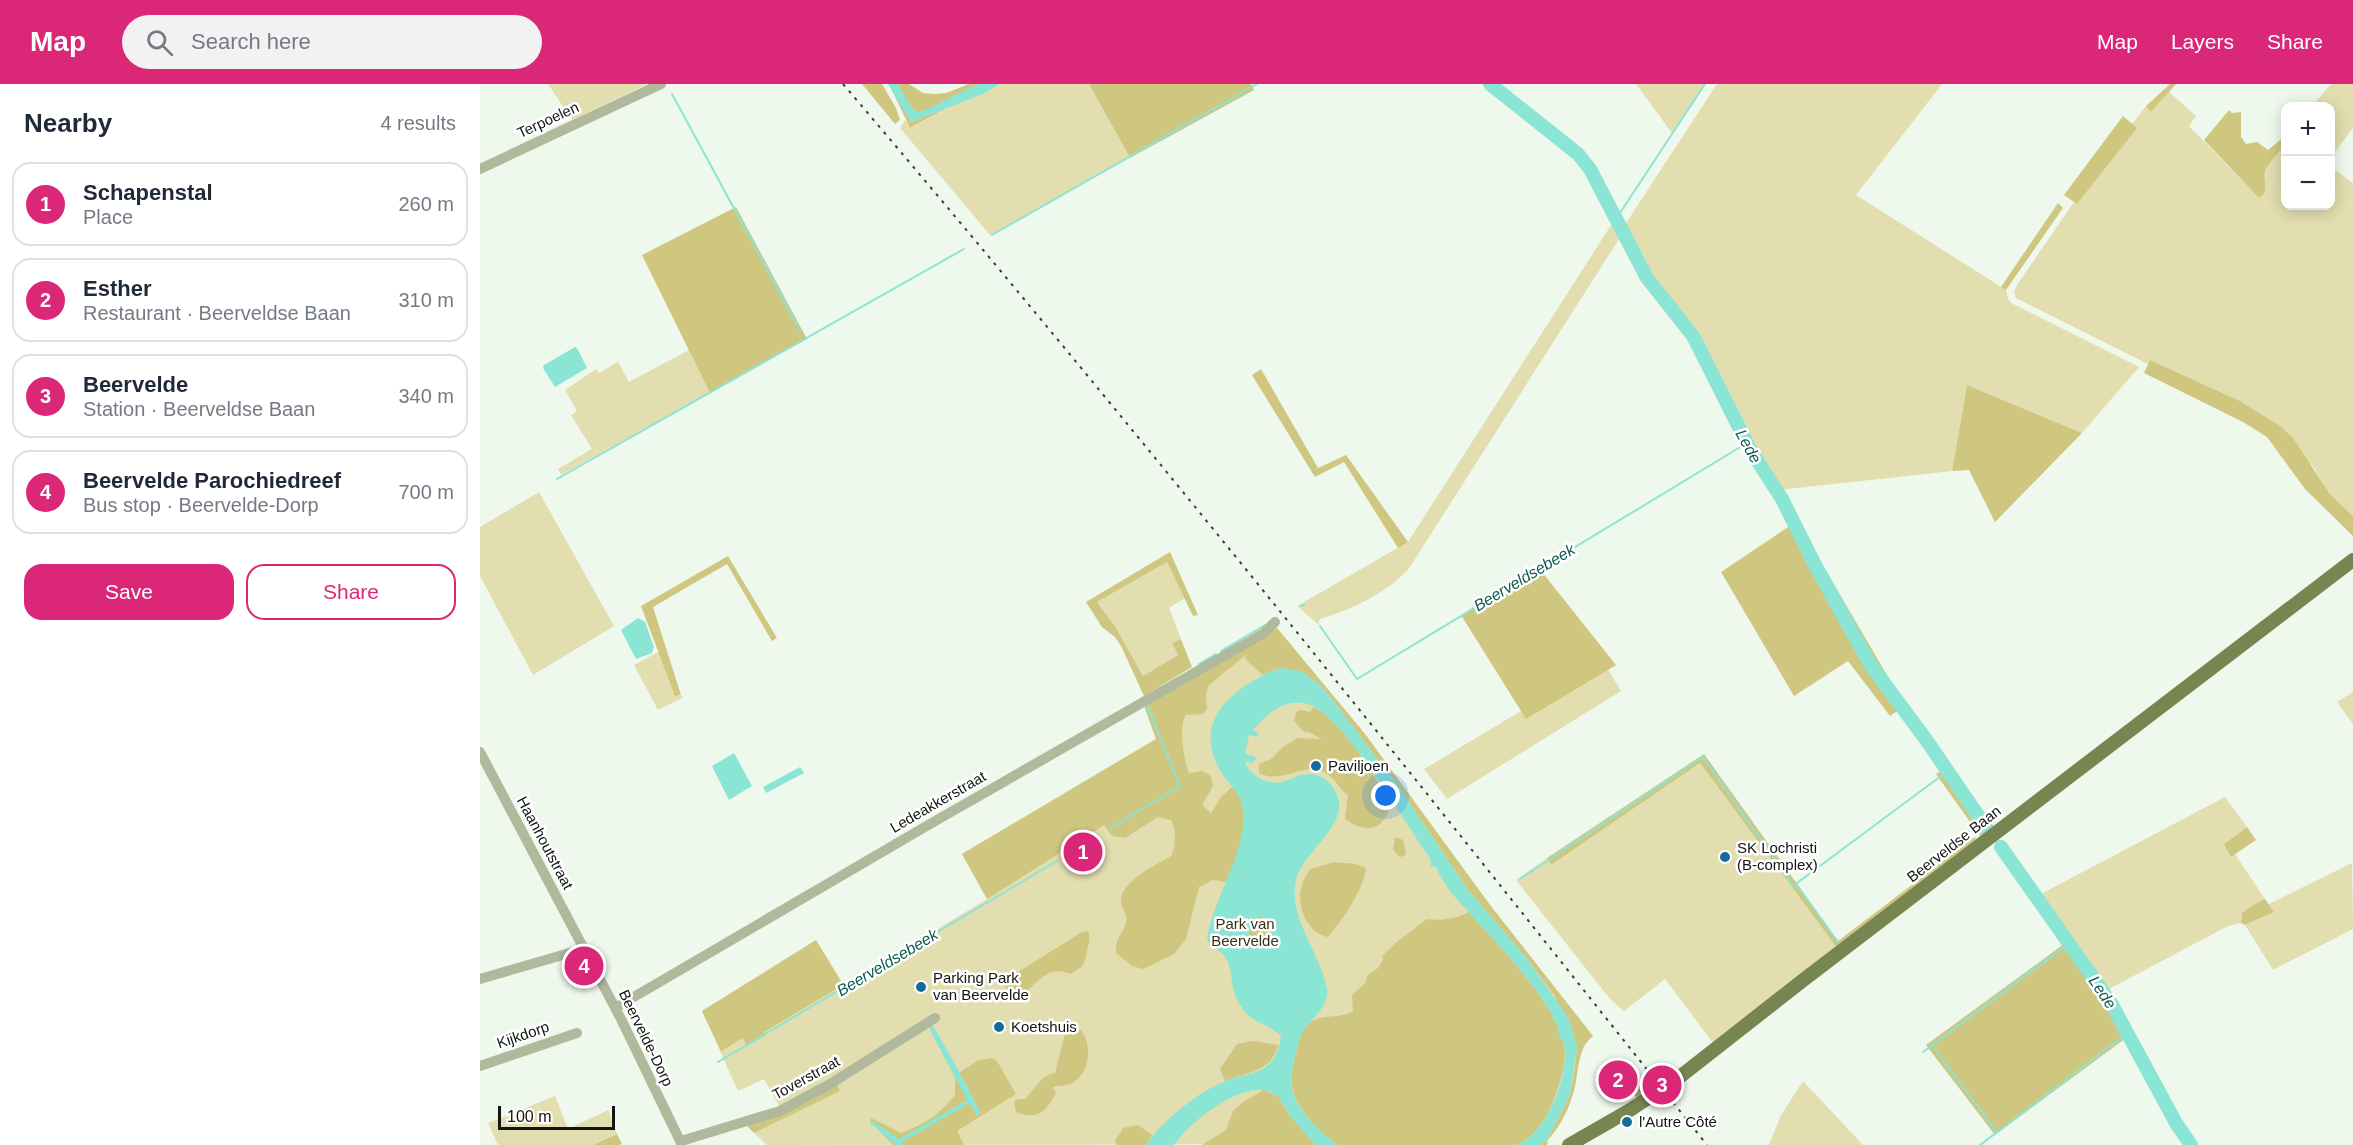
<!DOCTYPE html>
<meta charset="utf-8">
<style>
:root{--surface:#fff;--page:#f2f2f3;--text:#1f2937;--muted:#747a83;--line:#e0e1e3;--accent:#db2777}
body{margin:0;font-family:Helvetica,sans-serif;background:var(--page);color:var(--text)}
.controls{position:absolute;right:18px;top:18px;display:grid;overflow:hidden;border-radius:12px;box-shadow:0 3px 15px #0003}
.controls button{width:54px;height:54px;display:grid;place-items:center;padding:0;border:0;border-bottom:2px solid var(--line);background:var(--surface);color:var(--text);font:30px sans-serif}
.scale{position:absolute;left:18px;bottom:15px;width:117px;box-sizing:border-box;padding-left:6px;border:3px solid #121512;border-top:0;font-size:16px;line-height:21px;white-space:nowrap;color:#121512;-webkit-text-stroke:4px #fff;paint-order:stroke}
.you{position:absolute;left:906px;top:712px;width:21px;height:21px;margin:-15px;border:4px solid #fff;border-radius:50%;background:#1a73e8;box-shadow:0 0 0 9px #1a73e833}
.badge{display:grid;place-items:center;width:39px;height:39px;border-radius:50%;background:var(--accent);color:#fff;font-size:20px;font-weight:700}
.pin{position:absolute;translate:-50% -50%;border:3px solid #fff;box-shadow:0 2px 6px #0006}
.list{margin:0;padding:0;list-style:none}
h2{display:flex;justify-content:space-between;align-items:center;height:78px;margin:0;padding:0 24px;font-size:26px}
h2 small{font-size:20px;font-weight:400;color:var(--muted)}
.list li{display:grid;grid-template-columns:39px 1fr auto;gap:18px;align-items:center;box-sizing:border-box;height:84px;margin:0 12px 12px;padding:0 12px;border:2px solid var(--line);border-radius:18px}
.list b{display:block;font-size:22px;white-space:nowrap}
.list p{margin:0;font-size:20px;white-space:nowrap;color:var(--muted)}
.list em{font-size:20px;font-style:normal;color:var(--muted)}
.actions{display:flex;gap:12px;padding:18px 24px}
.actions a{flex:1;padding:14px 0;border:2px solid var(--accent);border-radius:18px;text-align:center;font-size:21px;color:var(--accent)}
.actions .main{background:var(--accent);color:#fff}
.icon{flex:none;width:33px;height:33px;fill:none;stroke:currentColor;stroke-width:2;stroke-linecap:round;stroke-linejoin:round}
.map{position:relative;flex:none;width:1873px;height:1061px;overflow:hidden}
header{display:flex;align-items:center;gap:36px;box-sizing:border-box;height:84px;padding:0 30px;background:var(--accent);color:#fff}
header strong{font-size:28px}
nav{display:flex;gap:33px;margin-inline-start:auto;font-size:21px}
.search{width:420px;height:54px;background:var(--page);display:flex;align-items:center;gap:15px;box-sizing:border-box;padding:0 21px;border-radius:33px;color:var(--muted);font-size:22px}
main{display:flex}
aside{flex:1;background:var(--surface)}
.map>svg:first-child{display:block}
.green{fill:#e3deb0}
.forest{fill:#cfc680}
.water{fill:#8ae5d4;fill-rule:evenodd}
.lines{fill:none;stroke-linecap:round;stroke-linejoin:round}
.stream{stroke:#8ae5d4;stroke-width:2}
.river{stroke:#8ae5d4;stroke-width:14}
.minor{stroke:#b0b99c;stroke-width:10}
.major{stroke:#778651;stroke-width:14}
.rail{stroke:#393d39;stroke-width:2;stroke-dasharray:3 6;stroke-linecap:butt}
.poi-dot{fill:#166b9c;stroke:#fff;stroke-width:2}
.labels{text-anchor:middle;stroke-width:5;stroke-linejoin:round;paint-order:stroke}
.street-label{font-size:15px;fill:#121512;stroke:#fff}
.poi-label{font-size:15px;fill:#121512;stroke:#fff;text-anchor:start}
.park-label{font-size:15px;fill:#363213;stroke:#fff}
.water-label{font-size:16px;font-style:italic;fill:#0d5b51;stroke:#fff}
</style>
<header>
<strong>Map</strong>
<div class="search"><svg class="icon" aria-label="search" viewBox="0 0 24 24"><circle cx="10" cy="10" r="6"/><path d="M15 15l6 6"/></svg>Search here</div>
<nav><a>Map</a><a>Layers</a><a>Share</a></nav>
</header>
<main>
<aside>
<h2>Nearby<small>4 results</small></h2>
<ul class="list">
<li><span class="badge">1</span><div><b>Schapenstal</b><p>Place</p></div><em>260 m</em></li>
<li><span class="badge">2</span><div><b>Esther</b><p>Restaurant · Beerveldse Baan</p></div><em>310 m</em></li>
<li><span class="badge">3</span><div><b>Beervelde</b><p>Station · Beerveldse Baan</p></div><em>340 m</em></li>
<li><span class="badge">4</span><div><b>Beervelde Parochiedreef</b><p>Bus stop · Beervelde-Dorp</p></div><em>700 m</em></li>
</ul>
<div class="actions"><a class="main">Save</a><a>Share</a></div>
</aside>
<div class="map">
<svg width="1873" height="1061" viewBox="0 0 1873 1061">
<rect width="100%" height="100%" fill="#eff8ed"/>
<g class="green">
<path d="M68,0h99l-75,36z"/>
<path d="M511,0h98l41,74 -140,77 -90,-107 5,-8 6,8z"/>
<path d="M1156,0h69l-33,49z"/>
<path d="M1237,0h225l-86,111 150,95 2,9 3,4 128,64 -57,66 -115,-48 -15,86 -173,19 -45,-84 -25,-51 -17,-26 -43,-56 -25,-47z"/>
<path d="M1851,0h22v44l-22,29 -1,-51h-18z"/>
<path d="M1689,8l27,24 -7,10 70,72c9,-12 3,-16 7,-28 4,-10 13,-18 19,-25l1,61h44l1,-39 22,16v333l-23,-22 -18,-29 -72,-64 -90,-41 -2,4 -132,-66 -2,-7 3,-6 57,-83 3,2 59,-76 -4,-4 14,-18 6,5z"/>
<path d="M1133,138l8,14 -213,334c-25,25 -55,39 -88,49l-2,5 -21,-18 111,-64z"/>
<path d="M209,266l21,43 -149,82 -3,-6 34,-20 -21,-34 6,-4 -12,-21 31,-21 3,4 19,-11 11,20z"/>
<path d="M59,408l75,134 -81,49 -53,-99v-49z"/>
<path d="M687,478l18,36 -16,10 12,31 -9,4 6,12 -35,21 -27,-48 -19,-26z"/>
<path d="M797,544l88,106 125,171 103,131c-17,12 -14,40 -20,58 -5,17 -14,34 -26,47l2,3 -782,1 -20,-19 36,-13 -19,-34 -26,12 -36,-80 114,-71 28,45 143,-86 -25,-45 194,-115 -12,-34z"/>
<path d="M180,567l15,44 9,2 -26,13 -24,-45z"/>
<path d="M1128,585l13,22 -174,108 -23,-30 97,-58 6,7z"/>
<path d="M1873,608v32l-16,-22z"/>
<path d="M1220,679l137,185 -124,95 -48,-64 -41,32 -14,-12 -94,-119 31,-22 5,6z"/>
<path d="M1745,713l22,30 -19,14 2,16 5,-3 30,45 -9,4 -14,10 -1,10 -13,3 -121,64 -68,-95z"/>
<path d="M1872,779l1,66 -80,41 -28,-45 29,-13 -5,-8z"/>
<path d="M1323,997l60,64h-94l12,-30z"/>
<path d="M75,1012l13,33 40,-19 9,24 -24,11h-95l-10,-22z"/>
</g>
<g class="forest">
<path d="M382,0h20l14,24 4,12 -5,4z"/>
<path d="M409,0h20l14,9 11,1 12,-1 23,-9h22l-81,44z"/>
<path d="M609,0h162l3,6 -124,68z"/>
<path d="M1690,0h6l-25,28 -5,-6z"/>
<path d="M1749,26l3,3 9,-1v25l5,7 11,-2 11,8 17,-14v9c-6,8 -17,17 -20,27 -2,10 5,20 -6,26l-55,-58z"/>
<path d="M1643,32l14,12 -60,76 -13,-9z"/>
<path d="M1578,119l5,5 -57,82 -5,-3z"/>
<path d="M256,123l71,132 -97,54 -68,-138z"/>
<path d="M1670,276l90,41 40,25 13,12 37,56 23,22v20l-48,-47 -38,-52 -24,-15 -99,-49z"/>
<path d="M781,285l57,99 28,-13 62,87 -10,6 -54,-86 -29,15 -63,-102z"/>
<path d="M1487,301l115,48 -87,89 -26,-52 -17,1z"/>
<path d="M1317,437l108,185 -15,10 -42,-55 -54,35 -73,-124z"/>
<path d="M690,468l28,63 -5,1 -26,-54 -70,40 19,26 27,48 35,-21 -6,-12 9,-4 11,28 -48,29 -23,-50 -6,-9 -13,-10 -16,-25z"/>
<path d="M248,472l49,82 -5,3 -45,-77 -74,43 28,88 -6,1 -34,-90z"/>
<path d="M1058,483l78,98 -90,54 -65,-104z"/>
<path d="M797,544l88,106 125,171 103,131c-17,12 -14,40 -20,58 -5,17 -14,34 -26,47v4h-8l8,-5 17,-33 6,-12 5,-28 2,-21 -23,-51 -29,-39 -57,-66 -68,-101 -68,-90 -14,-16 -38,-15 -18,7c-5,-7 -13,-10 -17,-17l2,-4 -38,31 -3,9 1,15 -4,5 -17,1c-8,11 -2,46 3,58l13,-2 9,5 2,10 -11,19 9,8 10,-16 11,-10c4,4 9,10 11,16 6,22 -7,59 -17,79l-13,-2 -14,7 -13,52 -12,15 -31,15 -11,-3 -16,-13c-1,-16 8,-19 10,-31 2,-9 -6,-15 -5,-23 2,-19 35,-34 50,-43 5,-8 5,-29 0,-36l-13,-3 -33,21 -13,-2 -8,-11 -117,74 -25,-45 194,-115 -12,-34z"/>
<path d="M834,623c36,20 54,65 79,96 -4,6 -8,17 -13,21 -10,8 -26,3 -35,-6l3,-23c-10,-7 -13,-18 -24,-23 -23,-10 -43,13 -65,1v-9l12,-5 13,-13 14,-8 24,1 -13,-7h-5l-10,-11 2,-9 5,-2 9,2z"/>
<path d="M1224,670l134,187 137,-104 1,2 -139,109 -137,-185 -149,102 -4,-7z"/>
<path d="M1467,682l43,62 -10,8 -44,-62z"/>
<path d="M1767,743l9,13 -25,17 -7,-13z"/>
<path d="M915,753l8,3 3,12 -2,4 -4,1 -7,-7z"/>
<path d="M855,778l21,2 10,4c-1,18 -25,56 -39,69 -17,-4 -27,-23 -27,-41 0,-10 5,-19 10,-27z"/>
<path d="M1785,815l9,13 -29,13 -4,-2 1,-10 14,-10z"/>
<path d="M989,828c27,29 89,95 95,133 3,17 -4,38 -10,54 -6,17 -19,38 -36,46h-181c-17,-13 -38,-33 -44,-54 -4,-13 1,-29 4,-42 2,-10 6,-23 15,-28 13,-7 29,-2 41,-10l-1,-16 14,-13 1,-6 11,-8 5,-8 -1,-4 16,-15 29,-22 13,1 17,-3z"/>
<path d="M780,832l6,3c4,11 4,21 -6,28l-5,-1 -7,-10 6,-16z"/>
<path d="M608,847c3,9 1,11 -1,20 -3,17 -4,15 -17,23 -25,-12 -38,17 -56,27l-12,-19 80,-50z"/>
<path d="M336,856l27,45 -79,47 1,4 -18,10 -4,-8 -22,13 -19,-40z"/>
<path d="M1584,860l36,50 26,44 -131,97 -69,-90z"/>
<path d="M594,945l7,1c12,16 9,45 -11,54 -6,3 -12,0 -18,4l4,5c-9,18 -19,28 -40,19l-2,-10 4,-3h7c10,-10 16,-24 30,-26l11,-43z"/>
<path d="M772,957l26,4c-6,27 -31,27 -53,36l-5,-12 17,-25z"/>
<path d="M512,974l5,3 19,33 -59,37 7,14h-71l-23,-24 1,-3 30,15c25,-10 37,-17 54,-38v-20l24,-15z"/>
<path d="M356,999l4,8 -86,42 -7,-7z"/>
<path d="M784,1006l14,6 13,21 25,28h-114l24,-15 7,-19 10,-9z"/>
<path d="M658,1041l14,10 -6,10h-29l-2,-4 8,-13z"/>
<path d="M137,1050l5,10 -3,1h-26z"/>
</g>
<g class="water">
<path d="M408,0h10l10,18 9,10 8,-2 53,-26h21l-14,9 -74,29z"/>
<path d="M95,263l2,1 10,20 -32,19 -12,-19 1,-3z"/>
<path d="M158,534l7,4 9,25 -2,6 -16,6 -15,-29z"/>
<path d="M800,584l21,3 17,12 14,16 68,90 68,101 57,66 43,61 9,29 -7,49 -23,45 -8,5h-21c30,-13 54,-75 45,-106h-3c-3,-39 -78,-110 -105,-142 -8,-9 -14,-20 -20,-31l-4,1 -1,-9c-26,-34 -87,-148 -126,-155 -21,-4 -38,12 -51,27l6,4 -2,3 -8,-2 -4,19 9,2 2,3 -6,5 -2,-3 -3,1c5,14 22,23 37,20 9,-2 17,-8 26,-8 15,-1 29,13 31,28 4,25 -34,51 -42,74 -12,39 24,76 30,113 2,19 -15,28 -24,42 -4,7 -5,14 -7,21 -3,12 -6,25 -4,37 4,21 29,43 45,56h-21c-8,-10 -18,-18 -25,-28 -6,-8 -10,-21 -20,-25 -28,-13 -83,31 -97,53h-28c16,-25 59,-59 88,-67 10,-3 26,-5 34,-13 8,-6 12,-20 13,-29 -16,-15 -27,-10 -41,-31 -15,-22 0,-47 -30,-59l-3,-8c7,-40 32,-73 36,-113 3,-37 -16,-36 -28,-65 -19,-47 27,-77 65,-92zM780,832l6,3c4,11 5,21 -6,28l-6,-1 -6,-10 4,-14z"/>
<path d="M254,669l18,33 -23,14 -17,-34z"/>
<path d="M320,683l4,6 -38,20 -3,-6z"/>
<path d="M453,941l34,61 14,28 -4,2 -7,-13 -68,39 1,3h-7l-26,-22 3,-2 26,18 68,-39 -38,-72z"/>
</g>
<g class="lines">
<g class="stream">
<path d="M192,10l128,236"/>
<path d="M1136,135l89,-135"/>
<path d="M512,151l265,-151"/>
<path d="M77,395l407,-230"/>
<path d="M821,522l3,-1"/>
<path d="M840,542l37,53 390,-236"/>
<path d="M741,567l44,-26"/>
<path d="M719,580l17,-10"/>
<path d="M630,744l70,-42 -33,-81"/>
<path d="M1040,795l183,-122 90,129 148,-110"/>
<path d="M1316,800l42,58"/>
<path d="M1452,961l64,86"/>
<path d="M1443,968l145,-108"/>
<path d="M238,978l339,-201"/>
<path d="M1500,1061l148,-112"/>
</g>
<g class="river">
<path d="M1010,0l88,70 12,15 57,109 46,58 58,115 31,48 32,64 56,101 57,77 61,89"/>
<path d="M1521,763l110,156 65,120 15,22"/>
</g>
<g class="minor">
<path d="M0,85l181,-85"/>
<path d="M0,668l141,267 61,126"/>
<path d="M0,895l103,-30"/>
<path d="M135,924l315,-184 334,-191 11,-11"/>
<path d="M0,982l97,-33"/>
<path d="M1144,988l21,29"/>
<path d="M201,1057l99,-30 50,-27 105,-66"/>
</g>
<path class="major" d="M1089,1061l61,-35 47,-31 125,-98 551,-421"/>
<path class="rail" d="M363,0c296,347 580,704 864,1061"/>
</g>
<g class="poi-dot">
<circle cx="836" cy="682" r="6"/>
<circle cx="1245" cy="773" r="6"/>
<circle cx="441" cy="903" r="6"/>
<circle cx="519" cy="943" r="6"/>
<circle cx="1147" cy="1038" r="6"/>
</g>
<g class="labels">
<g class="street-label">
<text transform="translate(68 36) rotate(-25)" y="5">Terpoelen</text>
<text transform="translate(458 718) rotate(-30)" y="5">Ledeakkerstraat</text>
<text transform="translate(65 759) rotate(62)" y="5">Haanhoutstraat</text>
<text transform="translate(1474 760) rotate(-38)" y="5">Beerveldse Baan</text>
<text transform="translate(43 951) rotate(-19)" y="5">Kijkdorp</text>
<text transform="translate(166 954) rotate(64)" y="5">Beervelde-Dorp</text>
<text transform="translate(326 994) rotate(-29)" y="5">Toverstraat</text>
</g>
<g class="poi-label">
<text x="848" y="687">Paviljoen</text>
<text x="1257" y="769">SK Lochristi<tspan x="1257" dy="17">(B-complex)</tspan></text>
<text x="453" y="899">Parking Park<tspan x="453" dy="17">van Beervelde</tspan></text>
<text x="531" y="948">Koetshuis</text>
<text x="1159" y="1043">l'Autre Côté</text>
</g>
<g class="park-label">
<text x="765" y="845">Park van<tspan x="765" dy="17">Beervelde</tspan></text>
</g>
<g class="water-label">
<text transform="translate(1269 362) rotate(61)" y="6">Lede</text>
<text transform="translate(1044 493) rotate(-31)" y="6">Beerveldsebeek</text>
<text transform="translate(407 878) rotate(-31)" y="6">Beerveldsebeek</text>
<text transform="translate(1623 908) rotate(56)" y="6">Lede</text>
</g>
</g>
</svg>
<div class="controls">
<button>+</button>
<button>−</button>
</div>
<div class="scale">100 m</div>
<div class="you"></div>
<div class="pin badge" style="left:603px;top:768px">1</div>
<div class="pin badge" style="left:1138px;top:996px">2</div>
<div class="pin badge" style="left:1182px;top:1001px">3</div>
<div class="pin badge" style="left:104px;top:882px">4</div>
</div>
</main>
